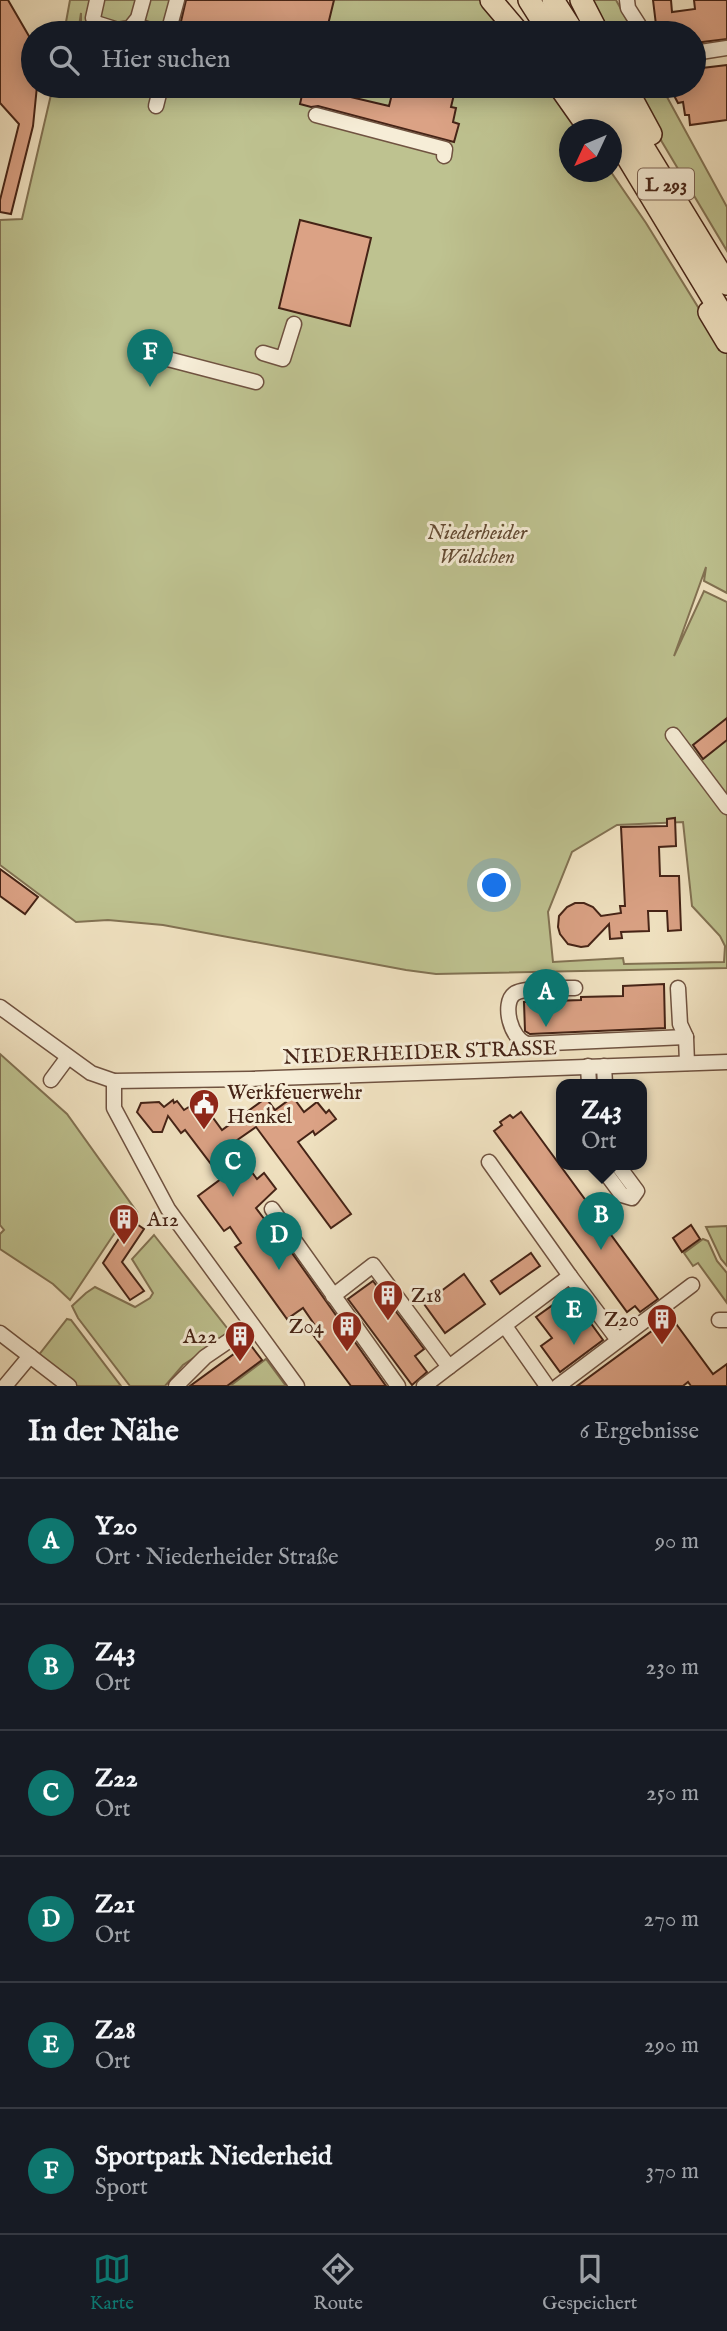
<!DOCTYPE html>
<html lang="de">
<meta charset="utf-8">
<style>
:root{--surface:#171b24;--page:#20242c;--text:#f1f3f6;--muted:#9ea1a6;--line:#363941;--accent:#0f766e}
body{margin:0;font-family:"IM FELL English",serif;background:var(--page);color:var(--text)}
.compass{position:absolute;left:559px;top:119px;width:63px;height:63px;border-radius:50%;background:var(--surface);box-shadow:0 4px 18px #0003;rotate:226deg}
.you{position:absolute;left:495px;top:886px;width:24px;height:24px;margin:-18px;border:5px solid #fff;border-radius:50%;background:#1a73e8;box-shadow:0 0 0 10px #1a73e833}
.badge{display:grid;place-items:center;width:46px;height:46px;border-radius:50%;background:var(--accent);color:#fff;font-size:23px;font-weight:700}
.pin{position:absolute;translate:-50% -58px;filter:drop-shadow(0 2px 4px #0008)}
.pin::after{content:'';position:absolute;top:37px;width:24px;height:21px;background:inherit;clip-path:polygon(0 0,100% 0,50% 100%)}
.popup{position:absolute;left:556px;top:1079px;width:91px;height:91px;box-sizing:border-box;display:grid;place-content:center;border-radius:14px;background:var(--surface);filter:drop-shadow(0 2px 5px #0005);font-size:23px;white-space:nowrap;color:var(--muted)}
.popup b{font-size:26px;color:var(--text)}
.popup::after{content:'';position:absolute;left:50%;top:100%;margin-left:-14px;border:14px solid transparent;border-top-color:var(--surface)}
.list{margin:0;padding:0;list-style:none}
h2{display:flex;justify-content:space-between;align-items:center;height:91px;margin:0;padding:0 28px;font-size:30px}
h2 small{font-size:23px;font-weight:400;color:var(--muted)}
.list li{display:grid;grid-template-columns:46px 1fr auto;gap:21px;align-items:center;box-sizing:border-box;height:126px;padding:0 28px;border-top:2px solid var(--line)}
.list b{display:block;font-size:26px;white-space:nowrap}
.list p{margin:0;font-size:23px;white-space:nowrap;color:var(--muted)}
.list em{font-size:23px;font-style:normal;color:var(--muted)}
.icon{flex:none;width:38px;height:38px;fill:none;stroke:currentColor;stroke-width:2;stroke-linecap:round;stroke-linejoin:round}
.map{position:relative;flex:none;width:727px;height:1386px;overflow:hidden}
.search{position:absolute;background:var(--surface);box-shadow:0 4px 18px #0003;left:21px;right:21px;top:21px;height:77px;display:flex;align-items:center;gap:18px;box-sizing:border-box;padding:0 24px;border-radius:38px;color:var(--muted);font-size:26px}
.sheet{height:847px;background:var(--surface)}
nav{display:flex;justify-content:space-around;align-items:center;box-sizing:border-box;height:98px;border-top:2px solid var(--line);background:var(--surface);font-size:19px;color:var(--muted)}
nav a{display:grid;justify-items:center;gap:4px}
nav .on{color:var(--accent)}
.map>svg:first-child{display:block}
.green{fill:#bec290;stroke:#827253;stroke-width:2;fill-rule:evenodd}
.building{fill:#dba285;stroke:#452316;stroke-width:2}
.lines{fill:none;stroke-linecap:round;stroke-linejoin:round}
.minor-casing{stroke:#705341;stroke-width:17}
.highway-casing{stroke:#452316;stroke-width:24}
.minor{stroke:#f6edd7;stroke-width:14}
.highway{stroke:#f1e3c2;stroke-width:21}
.labels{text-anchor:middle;stroke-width:6;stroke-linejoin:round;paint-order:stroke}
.shield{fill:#f6edd7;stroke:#7a6050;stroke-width:2}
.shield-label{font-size:19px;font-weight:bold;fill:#452316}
.park-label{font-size:21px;font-style:italic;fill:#634b34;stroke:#f6edd7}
.street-label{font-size:21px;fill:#452316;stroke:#f6edd7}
.poi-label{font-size:21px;fill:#452316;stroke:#f6edd7;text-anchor:start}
</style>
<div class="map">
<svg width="727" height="1386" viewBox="0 0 727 1386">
<rect width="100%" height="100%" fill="#f1e3c2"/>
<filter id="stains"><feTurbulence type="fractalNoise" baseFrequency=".00286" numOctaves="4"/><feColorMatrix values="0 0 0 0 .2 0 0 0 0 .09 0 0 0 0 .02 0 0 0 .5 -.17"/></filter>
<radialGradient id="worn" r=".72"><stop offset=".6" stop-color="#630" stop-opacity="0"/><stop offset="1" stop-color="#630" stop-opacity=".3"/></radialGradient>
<g class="green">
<path d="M70,0h412l27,33h-428v-20l-3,20h-14z"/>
<path d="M589,0h27l18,33h-29z"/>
<path d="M53,86h497l32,43 -12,1v42h41l35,51 81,131v239l-23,-12 2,-14 -32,89 30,-65 23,11v366l-291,6 -30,-4 -243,-45 -55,-5 -32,2 -76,-57v-645l22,-1zM683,822l9,84 28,30 5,10 -1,16 -100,2 -1,-6 -70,4 -5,-50 24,-60 45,-27z"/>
<path d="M632,86h29l66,121v44l-65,-109z"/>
<path d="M0,1054l67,60 70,98 -11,6 -8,10 -48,72 -17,-16 -53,-35v-15l4,-4 -4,-5z"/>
<path d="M727,1226v40l-6,-7 -15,-32z"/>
<path d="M154,1235l77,98 -48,32 -18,21h-35l-52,-68 -6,-12 14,-13 9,-6 40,20 15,-9 3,-5 -21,-34z"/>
<path d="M703,1239l5,2 9,20 10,12v30l-29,-40 -5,3 -9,-13z"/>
<path d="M67,1319l4,1 50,66h-44l-39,-30z"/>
<path d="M266,1359l20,27h-56z"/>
</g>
<g class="building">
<path d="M0,0h8l25,43v43h4l-4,40 -22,88 -11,-2v-12l19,-76 -19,-21z"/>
<path d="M186,0h148l-8,33h-133l-14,-3z"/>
<path d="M653,0h18l1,12 23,-3 -1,-9h33v39l-33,4v-10h-37z"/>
<path d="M727,65v55l-37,5 -1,-10h-4l-2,-13 -5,1 -9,-17h25v-17z"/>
<path d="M304,86l85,20 5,-20h62l-5,21 5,1 -3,14 6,2 -5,18 -136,-36 -7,1 -11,-3z"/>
<path d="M300,220l71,18 -21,88 -71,-18z"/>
<path d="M727,718v22l-24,19 -10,-14z"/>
<path d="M675,818l1,28 -17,1 1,29h19l2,54 -13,1 -1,-20h-19l1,20 -28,1 1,6 -12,1 -1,-15 -21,22 -7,1 -13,-3 -8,-10 -2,-7 1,-11 8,-9 8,-4h9l9,4 8,9 20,-3 -1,-7h5l-4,-79 46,-1v-7z"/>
<path d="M0,869l38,28 -13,17 -25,-18z"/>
<path d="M664,984l1,44 -135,6 -5,-3 -1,-29 57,-2v-3l42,-1v-10z"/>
<path d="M293,1097l11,15 13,-10 9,11 3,-3 7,9 -21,16 -2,-4 -15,11 53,72 -20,14 -75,-101 -23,16 2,3 -24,18 -26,-34 -4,3 -13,-17 -6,16h-9l-16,-20 4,-9 18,-1 5,5 9,-7 1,3 3,-2 7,9 16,-10 22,30 44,-32 9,12z"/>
<path d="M521,1112l137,187 -18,13 -5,-6 -8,6 -133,-181 8,-6 -2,-3 10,-7 3,3z"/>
<path d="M244,1162l13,17 7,-6 12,16 -20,19 12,16 2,-2 116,164h-35l-43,-58 6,-4 -11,-16 -16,11 -52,-72 6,-4 -11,-16 -6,4 -26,-35z"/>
<path d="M131,1220l13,9 -22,33 22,29 -14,9 -27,-37z"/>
<path d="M691,1225l9,14 -18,13 -9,-14z"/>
<path d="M531,1253l9,13 -40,28 -9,-13z"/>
<path d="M464,1274l21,30 -40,29 -21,-29z"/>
<path d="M373,1281l51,68 -9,7 12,16 -15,13 -64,-86z"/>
<path d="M557,1302l15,21 12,-9 19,26 -43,32 -19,-26 11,-8 -16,-21z"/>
<path d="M671,1317l42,57 14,-10v22h-36l-3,-4 -5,4h-106z"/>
<path d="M249,1343l13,17 -35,26h-37z"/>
</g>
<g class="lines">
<g class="minor-casing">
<g id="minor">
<path d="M627,0l1,8 16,25"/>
<path d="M96,23l22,7 12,-2 8,-10 5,-18"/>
<path d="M96,23l-3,-5 4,-18"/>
<path d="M135,25l15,5"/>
<path d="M168,33l9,-33"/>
<path d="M694,53l33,-5"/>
<path d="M156,106l5,-20"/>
<path d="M316,115l129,34 -1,7"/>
<path d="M141,352l115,30"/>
<path d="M263,353l20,6 11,-35"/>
<path d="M673,735l54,72"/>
<path d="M575,988c-13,0 -52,-1 -61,6 -12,9 -4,46 14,50l158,-7"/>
<path d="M678,988l2,36 6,13 1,26"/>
<path d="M0,1007l91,66 23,8 136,-2 477,-17"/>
<path d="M588,1066l1,18"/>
<path d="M604,1066l1,18"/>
<path d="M51,1080l17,-23"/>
<path d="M114,1081v27l54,101 129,177"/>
<path d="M489,1162l81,114"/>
<path d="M599,1164l23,31 10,3 5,-7 -20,-27"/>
<path d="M272,1209l126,177"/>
<path d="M333,1296l40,-31 76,102 121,-91 48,64"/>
<path d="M719,1320h8"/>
<path d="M505,1326l42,60"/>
<path d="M0,1333l69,53"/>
<path d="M5,1386l25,-30"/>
<path d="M176,1386l29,-29 47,-32"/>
<path d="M424,1386l25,-19"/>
<path d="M558,1386l134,-101"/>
</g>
</g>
<g class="highway-casing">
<g id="highway">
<path d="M491,0l28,33"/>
<path d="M529,0l21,33"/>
<path d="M553,0l21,33"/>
<path d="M581,0l17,33"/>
<path d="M559,86l31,44"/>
<path d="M583,86l27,44"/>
<path d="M606,86l121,198"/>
<path d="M625,86l26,48"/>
<path d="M612,132l115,190"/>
<path d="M709,312l18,30"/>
</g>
</g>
<use href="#minor" class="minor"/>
<use href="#highway" class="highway"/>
</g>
<defs>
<g id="civic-pin" transform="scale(1.575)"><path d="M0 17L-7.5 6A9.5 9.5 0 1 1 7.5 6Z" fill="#8f2418" stroke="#f6edd7"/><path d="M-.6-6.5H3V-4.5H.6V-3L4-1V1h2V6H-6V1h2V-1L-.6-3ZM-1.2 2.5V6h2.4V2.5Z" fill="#fff"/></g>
<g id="building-pin" transform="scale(1.575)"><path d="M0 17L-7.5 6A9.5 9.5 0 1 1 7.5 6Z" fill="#8f2418" stroke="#f6edd7"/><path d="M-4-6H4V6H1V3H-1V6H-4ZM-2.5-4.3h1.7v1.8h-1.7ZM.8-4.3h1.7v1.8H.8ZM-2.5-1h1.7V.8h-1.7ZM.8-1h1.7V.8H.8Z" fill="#fff"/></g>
</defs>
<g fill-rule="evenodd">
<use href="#civic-pin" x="204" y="1104"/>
<use href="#building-pin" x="124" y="1219"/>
<use href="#building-pin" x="388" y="1295"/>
<use href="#building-pin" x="662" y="1319"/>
<use href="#building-pin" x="347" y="1326"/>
<use href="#building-pin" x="240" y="1336"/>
</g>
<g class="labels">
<rect class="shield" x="638" y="168.5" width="56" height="31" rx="5"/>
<g class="shield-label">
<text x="666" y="191">L 293</text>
</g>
<g class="park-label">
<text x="477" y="539">Niederheider<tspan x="477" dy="24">Wäldchen</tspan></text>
</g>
<g class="street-label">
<text transform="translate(420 1052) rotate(-2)" y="7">NIEDERHEIDER STRASSE</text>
</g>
<g class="poi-label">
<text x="227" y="1099">Werkfeuerwehr<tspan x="227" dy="24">Henkel</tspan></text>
<text x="147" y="1226">A12</text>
<text x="411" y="1302">Z18</text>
<text x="639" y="1326" text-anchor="end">Z20</text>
<text x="324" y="1333" text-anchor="end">Z04</text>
<text x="217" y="1343" text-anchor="end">A22</text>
</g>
</g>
<rect width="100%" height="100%" filter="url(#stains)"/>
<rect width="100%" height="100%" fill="url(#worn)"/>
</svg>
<svg class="compass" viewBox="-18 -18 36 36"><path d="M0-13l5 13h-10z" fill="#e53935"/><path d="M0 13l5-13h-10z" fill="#9ea1a6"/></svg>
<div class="you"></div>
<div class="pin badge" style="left:546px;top:1027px">A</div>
<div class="pin badge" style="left:601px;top:1250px">B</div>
<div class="popup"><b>Z43</b>Ort</div>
<div class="pin badge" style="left:233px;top:1197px">C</div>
<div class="pin badge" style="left:279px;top:1270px">D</div>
<div class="pin badge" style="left:574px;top:1345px">E</div>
<div class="pin badge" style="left:150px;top:387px">F</div>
<div class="search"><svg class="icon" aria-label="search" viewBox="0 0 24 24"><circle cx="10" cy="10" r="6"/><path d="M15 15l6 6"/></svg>Hier suchen</div>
</div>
<section class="sheet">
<h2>In der Nähe<small>6 Ergebnisse</small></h2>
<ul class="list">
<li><span class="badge">A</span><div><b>Y20</b><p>Ort · Niederheider Straße</p></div><em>90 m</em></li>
<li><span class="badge">B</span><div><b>Z43</b><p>Ort</p></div><em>230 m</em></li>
<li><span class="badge">C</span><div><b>Z22</b><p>Ort</p></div><em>250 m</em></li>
<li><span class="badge">D</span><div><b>Z21</b><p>Ort</p></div><em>270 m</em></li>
<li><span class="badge">E</span><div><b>Z28</b><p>Ort</p></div><em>290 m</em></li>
<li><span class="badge">F</span><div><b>Sportpark Niederheid</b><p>Sport</p></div><em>370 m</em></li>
</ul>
</section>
<nav>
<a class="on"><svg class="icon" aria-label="map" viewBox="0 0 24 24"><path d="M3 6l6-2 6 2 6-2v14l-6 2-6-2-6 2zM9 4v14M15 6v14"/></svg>Karte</a>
<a><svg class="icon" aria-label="directions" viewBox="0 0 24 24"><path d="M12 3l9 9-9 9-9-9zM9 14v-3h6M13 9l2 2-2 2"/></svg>Route</a>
<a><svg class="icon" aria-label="saved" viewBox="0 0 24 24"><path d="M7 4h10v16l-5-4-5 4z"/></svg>Gespeichert</a>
</nav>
